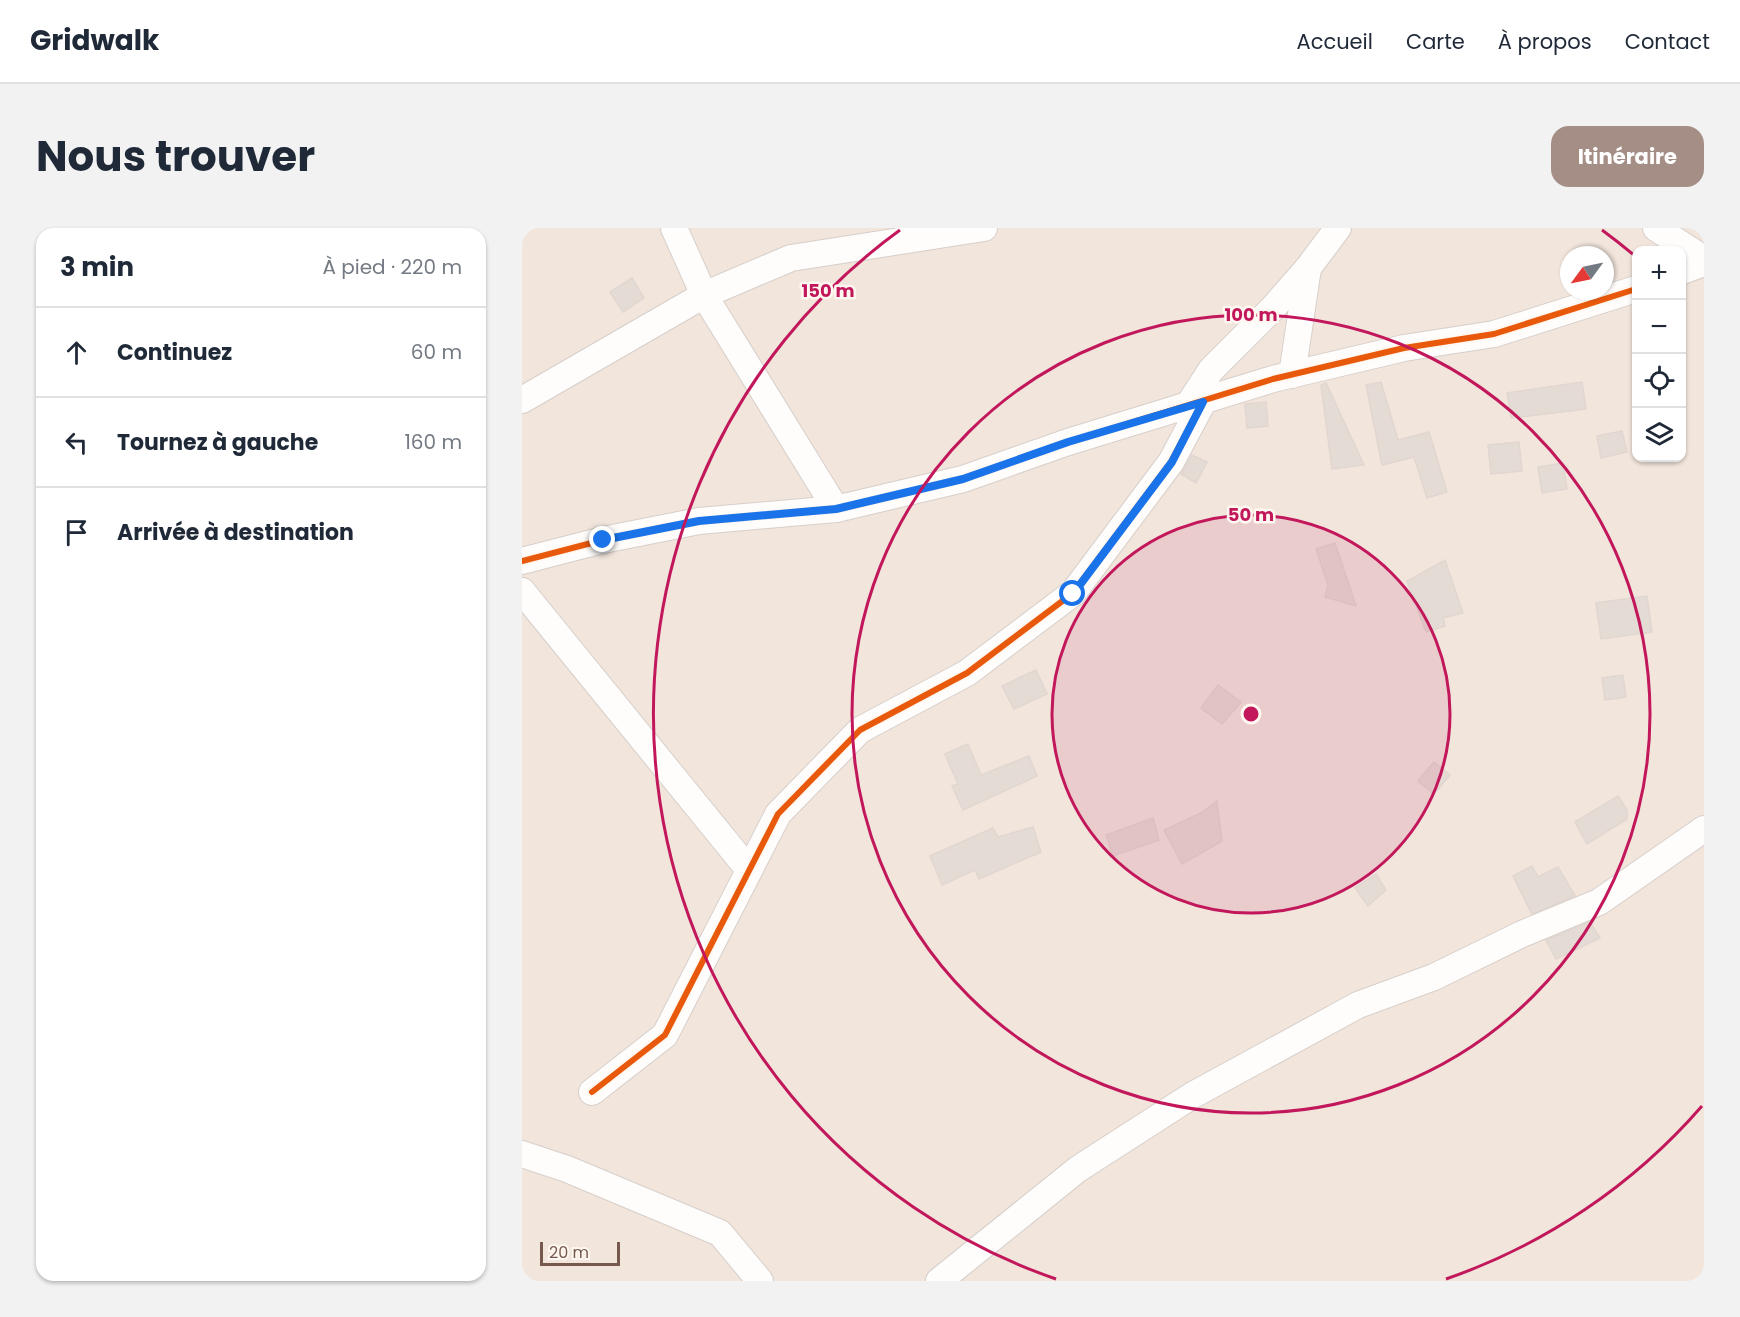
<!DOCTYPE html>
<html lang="fr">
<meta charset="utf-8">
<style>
:root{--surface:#fff;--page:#f2f2f3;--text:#1f2937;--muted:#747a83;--line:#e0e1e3;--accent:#a48e85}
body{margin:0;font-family:Poppins,sans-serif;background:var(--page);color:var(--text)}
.controls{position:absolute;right:18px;top:18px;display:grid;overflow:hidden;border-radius:12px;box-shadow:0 2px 4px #0004}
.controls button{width:54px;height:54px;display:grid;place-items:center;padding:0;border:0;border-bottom:2px solid var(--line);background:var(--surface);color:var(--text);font:30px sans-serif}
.compass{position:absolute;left:1038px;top:18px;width:54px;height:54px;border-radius:50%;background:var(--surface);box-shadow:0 2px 4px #0004;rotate:237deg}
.scale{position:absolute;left:18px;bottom:15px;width:80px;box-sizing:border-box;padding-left:6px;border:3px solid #77584d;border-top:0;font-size:16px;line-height:21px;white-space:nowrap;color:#77584d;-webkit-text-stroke:4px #fff8f1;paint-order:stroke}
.stop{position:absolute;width:18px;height:18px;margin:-14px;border:4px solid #1a73e8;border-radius:50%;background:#fff}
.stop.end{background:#1a73e8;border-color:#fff;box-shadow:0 2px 6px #0008}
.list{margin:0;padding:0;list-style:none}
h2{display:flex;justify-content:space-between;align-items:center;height:78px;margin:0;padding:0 24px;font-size:26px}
h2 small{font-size:20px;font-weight:400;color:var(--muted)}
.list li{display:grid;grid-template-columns:39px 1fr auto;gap:18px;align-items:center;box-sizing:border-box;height:90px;padding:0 24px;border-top:2px solid var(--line)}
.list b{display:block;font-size:22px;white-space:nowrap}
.list em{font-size:20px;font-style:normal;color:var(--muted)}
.icon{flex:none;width:33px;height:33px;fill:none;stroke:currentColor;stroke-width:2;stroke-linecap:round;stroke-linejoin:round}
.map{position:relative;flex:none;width:1182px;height:1053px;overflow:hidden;border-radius:18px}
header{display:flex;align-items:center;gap:36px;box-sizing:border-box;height:84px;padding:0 30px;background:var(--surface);border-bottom:2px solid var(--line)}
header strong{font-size:28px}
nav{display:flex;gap:33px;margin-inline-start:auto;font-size:21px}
.intro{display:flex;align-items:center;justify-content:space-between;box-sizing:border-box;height:144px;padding:0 36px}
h1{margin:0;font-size:42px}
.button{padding:15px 27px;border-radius:18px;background:var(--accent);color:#fff;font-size:21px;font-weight:700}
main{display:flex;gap:36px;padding:0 36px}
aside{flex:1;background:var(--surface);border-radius:18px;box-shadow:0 2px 4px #0004}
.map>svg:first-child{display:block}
.residential{fill:#f1e5dc;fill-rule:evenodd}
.building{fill:#e5dbd5;stroke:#e1d6d0;stroke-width:1.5}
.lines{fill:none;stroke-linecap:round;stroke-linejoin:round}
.street-casing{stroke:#d7cfca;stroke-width:28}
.street{stroke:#fefdfc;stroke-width:26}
.cycleway-casing{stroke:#fff8f1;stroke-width:10}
.cycleway{stroke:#e8590c;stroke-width:6}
.route{stroke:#1a73e8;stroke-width:8}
.ring{fill:none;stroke:#c2185b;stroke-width:3}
.centre{fill:#c2185b;stroke:#fff8f1;stroke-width:3}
.ring-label{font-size:18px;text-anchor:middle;font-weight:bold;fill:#c2185b;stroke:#fff8f1;stroke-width:5;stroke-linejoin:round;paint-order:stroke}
</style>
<header>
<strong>Gridwalk</strong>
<nav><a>Accueil</a><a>Carte</a><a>À propos</a><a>Contact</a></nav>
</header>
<div class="intro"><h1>Nous trouver</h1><a class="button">Itinéraire</a></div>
<main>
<aside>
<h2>3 min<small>À pied · 220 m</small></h2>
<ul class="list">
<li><svg class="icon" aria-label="ahead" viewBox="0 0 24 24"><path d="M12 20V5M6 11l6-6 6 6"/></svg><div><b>Continuez</b></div><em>60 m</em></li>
<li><svg class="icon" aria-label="left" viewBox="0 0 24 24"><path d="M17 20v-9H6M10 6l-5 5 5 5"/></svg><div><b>Tournez à gauche</b></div><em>160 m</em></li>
<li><svg class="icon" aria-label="arrive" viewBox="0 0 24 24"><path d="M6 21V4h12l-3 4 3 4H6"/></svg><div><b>Arrivée à destination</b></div></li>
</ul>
</aside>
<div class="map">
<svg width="1182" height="1053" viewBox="0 0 1182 1053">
<rect width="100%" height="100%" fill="#f8f3ee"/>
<path class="residential" d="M0,0h1182v1053h-1182zM1114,22h46v208h-46zM1047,27h36v36h-36z"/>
<g class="building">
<path d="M110,50l12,20 -21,14 -13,-20z"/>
<path d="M859,154l17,58 31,-8 18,60 -20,6 -13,-41 -32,8 -16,-80z"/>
<path d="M1060,154l4,27 -75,9 -4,-25z"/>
<path d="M804,155l38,82 -32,4 -11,-84z"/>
<path d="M744,174l2,24 -21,2 -2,-24z"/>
<path d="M1100,203l5,21 -26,6 -4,-22z"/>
<path d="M997,214l3,29 -31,3 -3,-29z"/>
<path d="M670,227l15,7 -11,21 -15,-9z"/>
<path d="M1041,235l4,26 -25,4 -4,-26z"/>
<path d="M813,315l21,63 -31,-9 3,-12 -12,-36z"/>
<path d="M923,332l18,53 -20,5 2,8 -19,6 -19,-51z"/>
<path d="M1125,368l5,36 -51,7 -5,-36z"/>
<path d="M514,442l11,24 -33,15 -12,-23z"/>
<path d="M1101,447l3,22 -21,3 -3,-22z"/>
<path d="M696,457l23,17 -19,22 -21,-16z"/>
<path d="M446,516l13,31 48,-19 8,20 -74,34 -11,-24 6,-2 -13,-30z"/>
<path d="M912,534l16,13 -16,19 -16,-13z"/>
<path d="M1096,568l9,14v9l-40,25 -12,-22z"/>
<path d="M695,573l5,40 -40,23 -18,-34 39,-18z"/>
<path d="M631,590l6,22 -46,16 -7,-21z"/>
<path d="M511,599l8,25 -62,27 -4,-9 -33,15 -12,-29 63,-28 5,9z"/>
<path d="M1010,638l6,11 20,-10 17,29 -43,18 -19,-38z"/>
<path d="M854,646l10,16 -18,16 -13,-18z"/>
<path d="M1068,694l10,16 -44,21 -10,-19z"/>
</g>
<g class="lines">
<g class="street-casing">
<g id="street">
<path d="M152,0l30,67 132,214"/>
<path d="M1134,0l48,31"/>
<path d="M1160,43l22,-8"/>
<path d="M770,147l16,-107"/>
<path d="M0,172l182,-105 87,-37 193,-30"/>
<path d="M665,179l24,-37 61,-61 36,-41 30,-40"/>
<path d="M0,333l81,-21 96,-19 137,-12 127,-30 105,-37 205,-63 131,-31 90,-14 142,-45"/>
<path d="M0,363l227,279"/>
<path d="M70,864l73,-57 113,-221 82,-84 107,-57 106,-80 98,-131 32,-60"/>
<path d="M0,926l45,15 153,64 40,48"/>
<path d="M417,1053l139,-112 115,-74 165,-90 76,-28 88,-43 77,-32 105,-73"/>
</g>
</g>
<use href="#street" class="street"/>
<g class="cycleway-casing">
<g id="cycleway">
<path d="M0,333l81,-21 96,-19 137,-12 127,-30 105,-37 205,-63 131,-31 90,-14 142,-45"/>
<path d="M70,864l73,-57 113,-221 82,-84 107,-57 106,-80 98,-131 32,-60"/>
</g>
</g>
<use href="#cycleway" class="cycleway"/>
</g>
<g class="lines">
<path class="route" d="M81,312l96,-19 137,-12 127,-30 105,-37 135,-40 -31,60 -99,132"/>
</g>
<circle cx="729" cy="486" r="199" fill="#c2185b" fill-opacity=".12"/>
<g class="ring">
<circle cx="729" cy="486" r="199"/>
<circle cx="729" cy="486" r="399"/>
<path d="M1180 878A598 598 0 0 1 924 1051M534 1051A598 598 0 0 1 378 2M1080 2A598 598 0 0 1 1113 28"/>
</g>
<circle cx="729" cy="486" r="9" class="centre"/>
<g class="ring-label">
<text x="306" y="69">150 m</text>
<text x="729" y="93">100 m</text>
<text x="729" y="293">50 m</text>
</g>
</svg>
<div class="controls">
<button>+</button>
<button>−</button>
<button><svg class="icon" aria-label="locate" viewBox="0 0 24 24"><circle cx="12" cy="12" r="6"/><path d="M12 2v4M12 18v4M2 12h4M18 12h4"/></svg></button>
<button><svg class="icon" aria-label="layers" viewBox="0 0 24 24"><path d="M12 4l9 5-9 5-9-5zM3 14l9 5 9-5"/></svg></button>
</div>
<svg class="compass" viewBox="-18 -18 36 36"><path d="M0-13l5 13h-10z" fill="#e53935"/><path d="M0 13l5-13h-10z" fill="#747a83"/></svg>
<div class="scale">20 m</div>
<div class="stop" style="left:551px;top:366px"></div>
<div class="stop end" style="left:81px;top:312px"></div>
</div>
</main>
